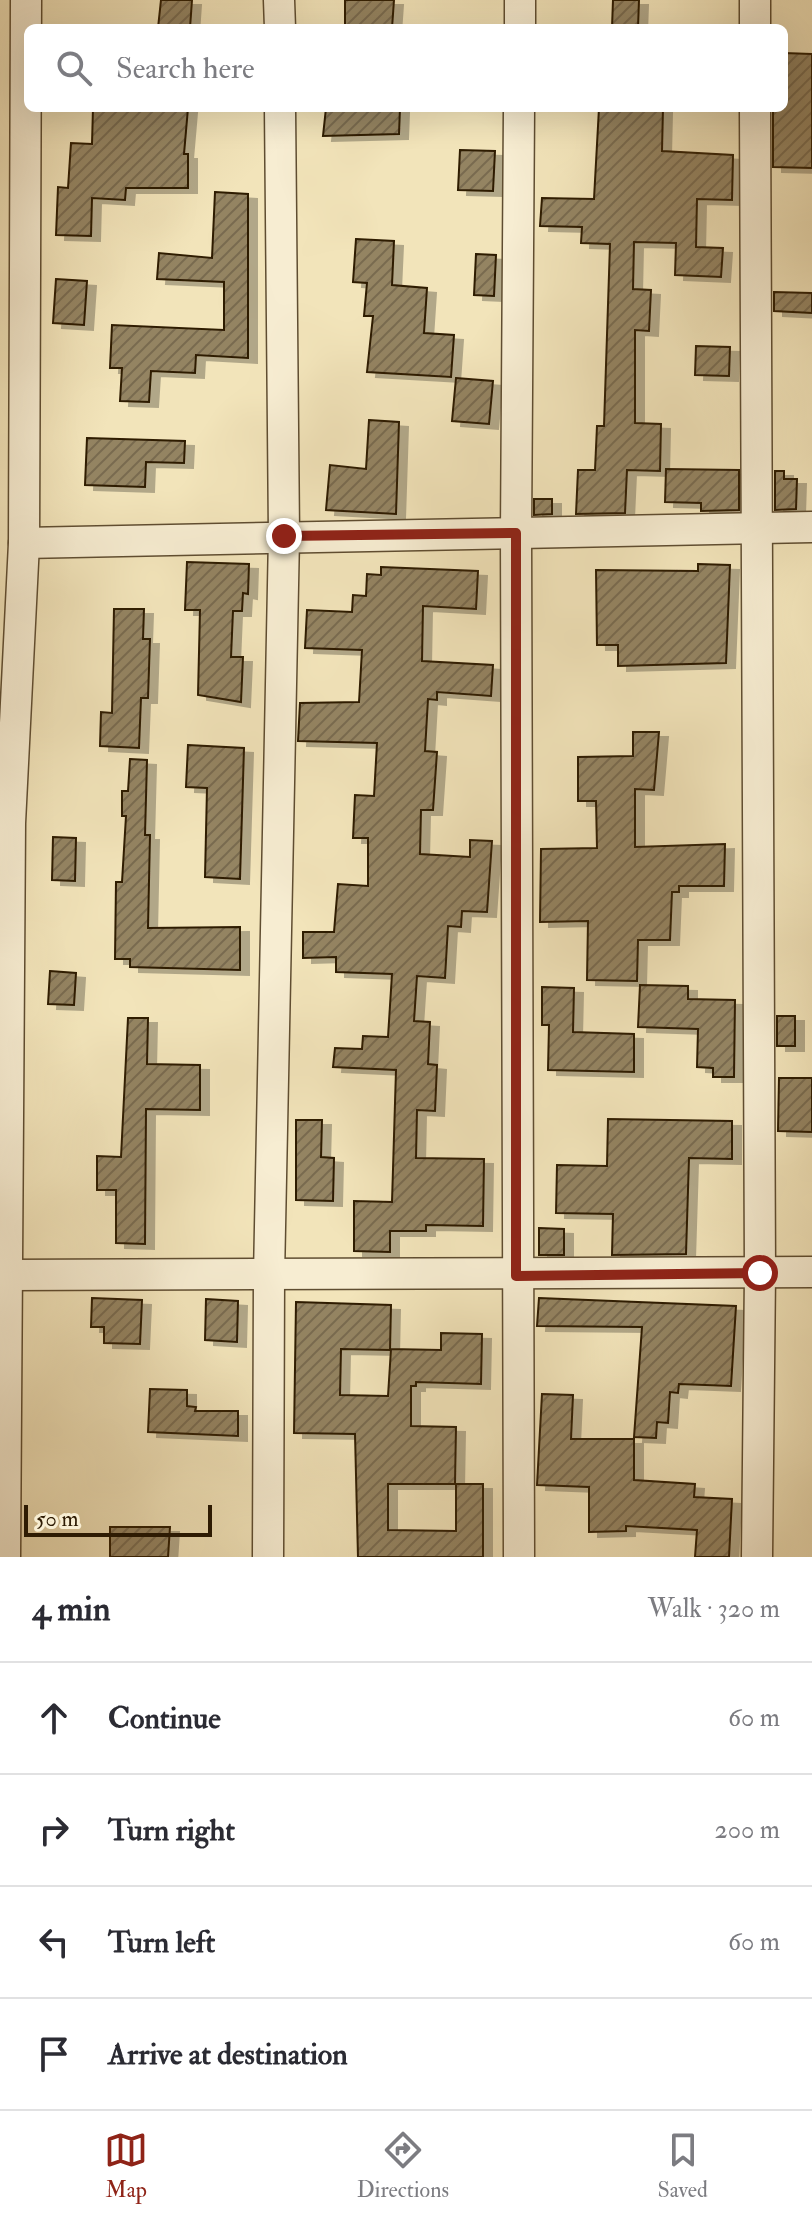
<!DOCTYPE html>
<meta charset="utf-8">
<style>
:root{--surface:#fff;--page:#f7f7f7;--text:#2b2b33;--muted:#7c7c81;--line:#e1e1e2;--accent:#8f2418}
body{margin:0;font-family:"IM FELL Double Pica",serif;background:var(--page);color:var(--text)}
.scale{position:absolute;left:24px;bottom:20px;width:188px;box-sizing:border-box;padding-left:8px;border:4px solid #2e1b03;border-top:0;font-size:22px;line-height:28px;white-space:nowrap;color:#2e1b03;-webkit-text-stroke:6px #f7edd2;paint-order:stroke}
.stop{position:absolute;width:24px;height:24px;margin:-18px;border:6px solid #8f2418;border-radius:50%;background:#fff}
.stop.end{background:#8f2418;border-color:#fff;box-shadow:0 2px 8px #0008}
.list{margin:0;padding:0;list-style:none}
h2{display:flex;justify-content:space-between;align-items:center;height:104px;margin:0;padding:0 32px;font-size:34px}
h2 small{font-size:26px;font-weight:400;color:var(--muted)}
.list li{display:grid;grid-template-columns:52px 1fr auto;gap:24px;align-items:center;box-sizing:border-box;height:112px;padding:0 32px;border-top:2px solid var(--line)}
.list b{display:block;font-size:30px;white-space:nowrap}
.list em{font-size:26px;font-style:normal;color:var(--muted)}
.icon{flex:none;width:44px;height:44px;fill:none;stroke:currentColor;stroke-width:2;stroke-linecap:round;stroke-linejoin:round}
.map{position:relative;flex:none;width:812px;height:1557px;overflow:hidden}
.search{position:absolute;background:var(--surface);box-shadow:0 8px 32px #0002;left:24px;right:24px;top:24px;height:88px;display:flex;align-items:center;gap:20px;box-sizing:border-box;padding:0 28px;border-radius:12px;color:var(--muted);font-size:30px}
.sheet{height:552px;background:var(--surface)}
nav{display:flex;justify-content:space-around;align-items:center;box-sizing:border-box;height:112px;border-top:2px solid var(--line);background:var(--surface);font-size:22px;color:var(--muted)}
nav a{display:grid;justify-items:center;gap:4px}
nav .on{color:var(--accent)}
.map>svg:first-child{display:block}
.building{fill:url(#building-hatch);stroke:#2e1b03;stroke-width:2;filter:url(#shadow)}
.lines{fill:none;stroke-linecap:round;stroke-linejoin:round}
.minor-casing{stroke:#5f4d31;stroke-width:33}
.minor{stroke:#f7edd2;stroke-width:30}
.route{stroke:#8f2418;stroke-width:10}
</style>
<div class="map">
<svg width="812" height="1557" viewBox="0 0 812 1557">
<defs>
<pattern id="building-hatch" width="6" height="6" patternUnits="userSpaceOnUse" patternTransform="scale(2)"><rect width="6" height="6" fill="#948462"/><path d="M-1 1l2-2M0 6l6-6M5 7l2-2" fill="none" stroke="#796b4f"/></pattern>
<filter id="shadow"><feDropShadow dx="9" dy="5" stdDeviation="0" flood-color="#0004"/></filter>
</defs>
<rect width="100%" height="100%" fill="#f2e4ba"/>
<filter id="stains"><feTurbulence type="fractalNoise" baseFrequency=".0025" numOctaves="4"/><feColorMatrix values="0 0 0 0 .2 0 0 0 0 .09 0 0 0 0 .02 0 0 0 .5 -.17"/></filter>
<radialGradient id="worn" r=".72"><stop offset=".6" stop-color="#630" stop-opacity="0"/><stop offset="1" stop-color="#630" stop-opacity=".3"/></radialGradient>
<g class="building">
<path d="M161,0h31l-2,28h-32z"/>
<path d="M345,0h49l-2,28h-47z"/>
<path d="M613,0h26l-1,28h-26z"/>
<path d="M784,53l28,1v114l-39,-1v-59h11z"/>
<path d="M93,108h95l-4,46h4v34h-62l-1,12 -33,-2 -1,38 -35,-1 2,-48 10,1 3,-45 21,1z"/>
<path d="M326,108h74l-1,26 -76,2z"/>
<path d="M599,108h64l-1,43 71,4 -1,45 -35,-1 -1,48 27,1 -2,29 -46,-2 1,-32 -42,-1 -1,47 18,1 -2,41 -14,-1v93l26,1 -1,47 -33,-1 -2,43 -49,1 2,-44h17l2,-44h7l6,-182 -29,-1 1,-16 -42,-1 2,-28 52,1z"/>
<path d="M460,150l35,1 -2,40 -35,-1z"/>
<path d="M215,192l33,2v164l-52,-3 -1,18 -44,-2 -2,31 -29,-1 2,-33h-12l2,-43 112,5v-48l-67,-3 2,-26 53,5z"/>
<path d="M356,239l38,2 -2,44 35,3 -3,45 30,2 -3,42 -84,-5 6,-56h-9l3,-33 -14,-1z"/>
<path d="M476,254l20,1 -2,41 -20,-1z"/>
<path d="M56,279l31,2 -3,44 -31,-2z"/>
<path d="M774,292l38,1v20l-38,-2z"/>
<path d="M696,346l34,1 -1,29 -34,-1z"/>
<path d="M456,378l37,3 -4,43 -37,-3z"/>
<path d="M369,420l30,2 -3,92 -70,-4 4,-45 36,4z"/>
<path d="M87,438l98,3 -1,22 -38,-1 -1,25 -60,-2z"/>
<path d="M666,469l73,1v40l-38,1v-8l-36,-1z"/>
<path d="M775,471h9v8h13l-1,30 -21,1z"/>
<path d="M534,499h18v15l-18,1z"/>
<path d="M187,562l62,2 -1,30 -5,-1 -1,18h-9l-2,46h12l-2,45 -43,-7 2,-85h-15z"/>
<path d="M698,564l32,1 -4,98 -108,3v-21h-21l-1,-75 102,1z"/>
<path d="M381,567l97,4 -2,38 -53,-3 -1,55 71,4 -2,31 -54,-4v8l-9,-1 -3,52 12,1 -4,58h-12l-1,44 50,3v-17l22,1 -5,71 -25,-1 -1,16 -13,-1 -3,52 -28,-2 -3,45 16,1 -2,42 9,1 -2,46 -18,-1 -1,48 68,1 -1,67 -57,-1v6h-36v21l-36,-1v-50l38,1 4,-132 -63,-3 2,-19 27,1 1,-13 25,1 4,-63 -56,-2v-15l-33,1v-26h31l4,-48 30,2v-48h-15l2,-43 19,1 3,-53 -79,-2 2,-38 59,-1 3,-52 -57,-2 2,-38 45,2 1,-17 13,1 1,-22 14,1z"/>
<path d="M114,609h30l-1,30h7l-2,59h-7l-2,50 -39,-2 1,-34 11,1z"/>
<path d="M633,732h26l-5,58 -19,-1v58l90,-3 -1,42h-45v6h-7l-2,48h-32l-1,41 -50,-1 1,-59 -48,1 1,-73 56,-1 -1,-47h-18v-44l55,-1z"/>
<path d="M188,745l56,3 -4,131 -35,-2 2,-89 -21,-1z"/>
<path d="M130,759l17,1 -2,75h5l-2,93 92,-1v43l-110,-3v-8h-15l1,-77h6l4,-66h-4v-25h6z"/>
<path d="M53,837l23,1 -1,43 -23,-1z"/>
<path d="M50,971l26,2 -2,32 -26,-1z"/>
<path d="M640,985l48,1v13l47,1 -1,77h-21v-9l-16,-1 1,-38 -60,-2z"/>
<path d="M542,987l32,1 -1,44 61,2v38l-86,-2 1,-45h-7z"/>
<rect x="777" y="1016" width="18" height="30"/>
<path d="M128,1018h20l-1,46 53,1v45l-54,-1 -1,135 -29,-1v-53h-19v-34l24,1z"/>
<path d="M779,1078h33v54l-34,-1z"/>
<path d="M608,1119l124,2v38l-43,-1 -3,96 -74,1 1,-41 -57,-1 1,-48 50,1z"/>
<path d="M296,1120h26l-1,37 13,1 -1,43 -37,-1z"/>
<path d="M539,1228l25,1v26h-25z"/>
<path d="M92,1298l50,2 -2,44 -36,-1v-16h-13z"/>
<path d="M539,1298l197,8 -5,80 -52,-2 -1,9 -8,-1 -2,31 -11,-1 -1,16 -22,-1 8,-110 -105,-1z"/>
<path d="M206,1299l32,2 -1,41 -32,-2z"/>
<path d="M296,1302l95,3 -1,45 -49,-1 -1,46 48,1 3,-47 50,1v-17l41,1 -1,50 -65,-2v4h-5v40l45,1 -1,57h-67v46l68,1v-47h27v73h-125l-3,-123 -61,-1z"/>
<path d="M150,1389l37,1v16l9,1 -1,4h43v25l-90,-4z"/>
<path d="M542,1394l31,1 -2,44h63v41l61,4 -1,13 38,2 -3,58h-34l2,-27 -71,-4v5l-37,1v-45l-52,-2z"/>
<path d="M110,1527h60l-2,30h-58z"/>
</g>
<g class="lines">
<g class="minor-casing">
<g id="minor">
<path d="M279,0l1,28"/>
<path d="M755,0v28"/>
<path d="M520,28v-28"/>
<path d="M519,108l-3,425 3,1024"/>
<path d="M755,108l5,1165 -3,284"/>
<path d="M24,543l788,-16"/>
<path d="M7,1275l805,-3"/>
<path d="M5,1557l5,-734 14,-280 2,-543"/>
<path d="M268,1557l1,-281 15,-740 -4,-428"/>
</g>
</g>
<use href="#minor" class="minor"/>
</g>
<g class="lines">
<path class="route" d="M284,536l232,-3v743l244,-3"/>
</g>
<rect width="100%" height="100%" filter="url(#stains)"/>
<rect width="100%" height="100%" fill="url(#worn)"/>
</svg>
<div class="scale">50 m</div>
<div class="stop" style="left:760px;top:1273px"></div>
<div class="stop end" style="left:284px;top:536px"></div>
<div class="search"><svg class="icon" aria-label="search" viewBox="0 0 24 24"><circle cx="10" cy="10" r="6"/><path d="M15 15l6 6"/></svg>Search here</div>
</div>
<section class="sheet">
<h2>4 min<small>Walk · 320 m</small></h2>
<ul class="list">
<li><svg class="icon" aria-label="ahead" viewBox="0 0 24 24"><path d="M12 20V5M6 11l6-6 6 6"/></svg><div><b>Continue</b></div><em>60 m</em></li>
<li><svg class="icon" aria-label="right" viewBox="0 0 24 24"><path d="M7 20v-9h11M14 6l5 5-5 5"/></svg><div><b>Turn right</b></div><em>200 m</em></li>
<li><svg class="icon" aria-label="left" viewBox="0 0 24 24"><path d="M17 20v-9H6M10 6l-5 5 5 5"/></svg><div><b>Turn left</b></div><em>60 m</em></li>
<li><svg class="icon" aria-label="arrive" viewBox="0 0 24 24"><path d="M6 21V4h12l-3 4 3 4H6"/></svg><div><b>Arrive at destination</b></div></li>
</ul>
</section>
<nav>
<a class="on"><svg class="icon" aria-label="map" viewBox="0 0 24 24"><path d="M3 6l6-2 6 2 6-2v14l-6 2-6-2-6 2zM9 4v14M15 6v14"/></svg>Map</a>
<a><svg class="icon" aria-label="directions" viewBox="0 0 24 24"><path d="M12 3l9 9-9 9-9-9zM9 14v-3h6M13 9l2 2-2 2"/></svg>Directions</a>
<a><svg class="icon" aria-label="saved" viewBox="0 0 24 24"><path d="M7 4h10v16l-5-4-5 4z"/></svg>Saved</a>
</nav>
